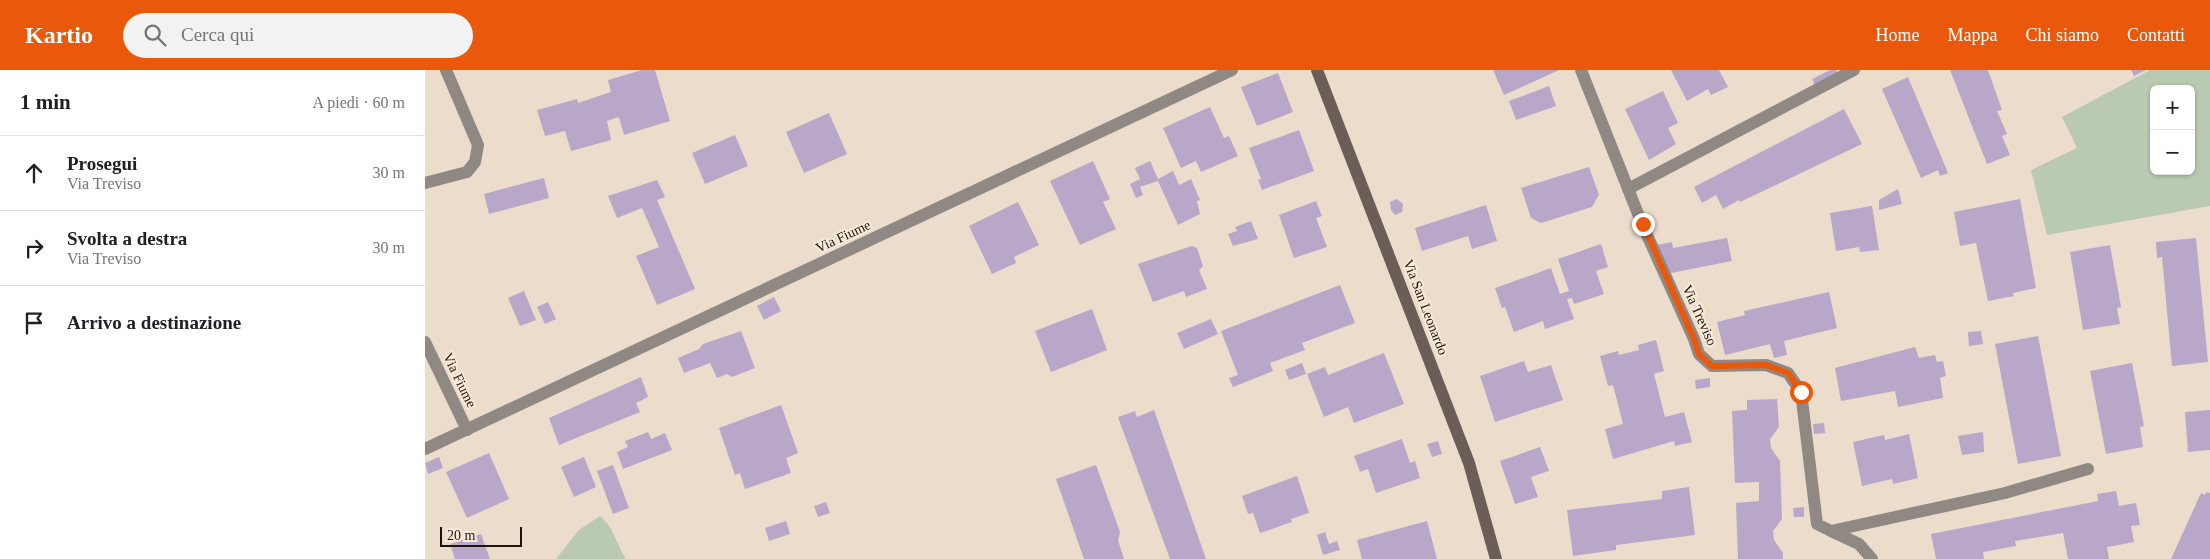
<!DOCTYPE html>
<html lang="it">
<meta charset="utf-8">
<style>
:root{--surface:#fff;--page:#f2f2f2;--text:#202124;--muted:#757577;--line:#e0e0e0;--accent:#ea580c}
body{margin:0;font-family:"Times New Roman",serif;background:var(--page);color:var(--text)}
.controls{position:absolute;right:15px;top:15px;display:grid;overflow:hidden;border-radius:8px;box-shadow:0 1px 4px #0004}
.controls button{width:45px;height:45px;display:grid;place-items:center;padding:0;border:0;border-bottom:1px solid var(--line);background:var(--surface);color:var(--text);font:25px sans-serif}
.scale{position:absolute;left:15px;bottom:12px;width:82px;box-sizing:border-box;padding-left:5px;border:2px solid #19140e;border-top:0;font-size:14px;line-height:18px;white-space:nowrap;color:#19140e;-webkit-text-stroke:4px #f9ead8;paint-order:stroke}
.stop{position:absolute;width:15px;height:15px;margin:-11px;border:4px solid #ea580c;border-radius:50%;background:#fff}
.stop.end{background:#ea580c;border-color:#fff;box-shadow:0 1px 5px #0008}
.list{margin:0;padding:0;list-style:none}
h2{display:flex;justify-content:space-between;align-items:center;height:65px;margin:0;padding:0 20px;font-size:21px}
h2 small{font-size:16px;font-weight:400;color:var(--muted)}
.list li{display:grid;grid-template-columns:32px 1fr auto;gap:15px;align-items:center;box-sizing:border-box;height:75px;padding:0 20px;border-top:1px solid var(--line)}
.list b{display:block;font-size:19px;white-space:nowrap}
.list p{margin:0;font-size:16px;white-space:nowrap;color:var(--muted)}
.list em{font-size:16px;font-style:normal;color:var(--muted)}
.icon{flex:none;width:28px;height:28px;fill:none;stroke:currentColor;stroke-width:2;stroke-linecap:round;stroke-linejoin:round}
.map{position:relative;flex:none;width:1785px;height:489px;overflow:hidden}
header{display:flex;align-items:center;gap:30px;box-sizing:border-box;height:70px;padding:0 25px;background:var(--accent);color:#fff}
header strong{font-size:24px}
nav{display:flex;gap:28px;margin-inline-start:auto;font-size:18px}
.search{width:350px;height:45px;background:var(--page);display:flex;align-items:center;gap:12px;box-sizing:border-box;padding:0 18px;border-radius:28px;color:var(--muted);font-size:19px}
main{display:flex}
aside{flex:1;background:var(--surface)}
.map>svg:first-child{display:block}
.green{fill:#bacab2;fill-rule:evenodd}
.building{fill:#b9a7ca}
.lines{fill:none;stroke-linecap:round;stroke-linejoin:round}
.service{stroke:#908883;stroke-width:12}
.minor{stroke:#908883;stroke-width:12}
.secondary{stroke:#6b5e58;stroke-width:12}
.route{stroke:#ea580c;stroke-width:6}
.labels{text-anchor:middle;stroke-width:4;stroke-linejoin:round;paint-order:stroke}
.street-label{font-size:14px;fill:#19140e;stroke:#f9ead8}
</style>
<header>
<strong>Kartio</strong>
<div class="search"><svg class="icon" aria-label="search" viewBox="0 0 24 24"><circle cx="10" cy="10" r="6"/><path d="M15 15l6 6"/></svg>Cerca qui</div>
<nav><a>Home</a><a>Mappa</a><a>Chi siamo</a><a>Contatti</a></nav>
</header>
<main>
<aside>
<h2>1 min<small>A piedi · 60 m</small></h2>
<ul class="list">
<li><svg class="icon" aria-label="ahead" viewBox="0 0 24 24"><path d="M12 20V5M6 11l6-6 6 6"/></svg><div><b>Prosegui</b><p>Via Treviso</p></div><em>30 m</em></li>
<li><svg class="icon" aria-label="right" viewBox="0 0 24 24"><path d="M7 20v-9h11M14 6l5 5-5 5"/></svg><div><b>Svolta a destra</b><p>Via Treviso</p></div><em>30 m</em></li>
<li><svg class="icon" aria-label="arrive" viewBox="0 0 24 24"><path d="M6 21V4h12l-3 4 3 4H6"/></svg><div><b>Arrivo a destinazione</b></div></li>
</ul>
</aside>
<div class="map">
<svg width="1785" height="489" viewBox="0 0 1785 489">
<rect width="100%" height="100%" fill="#ecdccb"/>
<g class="green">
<path d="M1725,0h60v136l-163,29 -16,-65 46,-22 -15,-31zM1729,19h37v82h-37z"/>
<path d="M175,446c15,13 15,26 26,43h-70l23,-29z"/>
</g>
<g class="building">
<path d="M217,0h13l15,51 -46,14 -5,-18 -12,4 4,19 -40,11 -6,-20 -20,5 -8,-26 40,-11 1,4 33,-11 -3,-12z"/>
<path d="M1068,0h66l-55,25z"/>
<path d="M1246,0h48l9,17 -17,8 -3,-6 -21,12z"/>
<path d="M1405,0h6l3,6 -23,11 -4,-8z"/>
<path d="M1525,0h38l14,40 -5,1 10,23 -5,2 8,19 -23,9z"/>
<path d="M1706,0h15l-12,6z"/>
<path d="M853,3l15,39 -36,14 -16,-39z"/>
<path d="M1483,7l40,96 -8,3 -2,-6 -17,8 -39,-89z"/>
<path d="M1124,16l7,20 -40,14 -7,-19z"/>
<path d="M1238,21l15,32 -10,5 8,16 -27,16 -24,-51z"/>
<path d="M785,37l14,31 5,-2 9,20 -37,16 -5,-11 -15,7 -18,-40z"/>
<path d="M1419,39l18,35 -122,58 -1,-2 -16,9 -7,-14 -14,8 -8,-16z"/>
<path d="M404,43l18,41 -43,19 -18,-41z"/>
<path d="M874,60l15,41 -52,19 -4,-10 3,-1 -12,-31z"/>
<path d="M310,65l13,31 -43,18 -13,-31z"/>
<path d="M668,91l17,38 -7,3 13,27 -36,16 -30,-64z"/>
<path d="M725,91l8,18 15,-8 6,14 12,-6 9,21 -3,1 3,13 -22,11 -20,-44 -18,6 3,8 -7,3 -6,-14 10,-5 -5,-11z"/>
<path d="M1164,97l10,28 -7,12 -51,16 -10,-5 -10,-30z"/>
<path d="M119,108l5,20 -60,16 -5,-20z"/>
<path d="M232,110l8,17 -8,3 38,89 -38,16 -21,-49 23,-9 -17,-39 -25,10 -9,-22z"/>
<path d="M1473,119l4,15 -23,6v-10z"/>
<path d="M972,129l6,5 -1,8 -7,3 -4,-5 -1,-8z"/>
<path d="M1595,129l16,89 -23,5 1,3 -26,5 -12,-58 -16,3 -6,-34z"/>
<path d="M891,131l6,15 -6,2 11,29 -33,11 -15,-43z"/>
<path d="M593,132l21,43 -25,12 2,6 -24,11 -23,-48z"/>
<path d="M1061,135l11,36 -25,8 -4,-13 -46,15 -7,-23z"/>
<path d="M1447,136l7,44 -19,2 -1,-5 -23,4 -6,-38z"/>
<path d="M826,151l7,18 -25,7 -5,-12 9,-3 -2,-4z"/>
<path d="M1302,168l5,23 -66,13 -9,-29 15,-3 1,6z"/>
<path d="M1771,168l12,124 -36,4 -10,-109 -5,1 -1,-16z"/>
<path d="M1176,174l7,23 -12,4 8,23 -30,10 -2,-6 -5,1 7,20 -29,10 -2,-8 -29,11 -9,-25 -3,1 -7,-20 56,-20 9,26 9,-3 -11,-32z"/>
<path d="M1685,175l11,62 -4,1 3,16 -37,6 -13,-78z"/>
<path d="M767,176l5,2 6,18 -4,4 8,19 -21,8 -2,-6 -31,11 -15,-38z"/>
<path d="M915,215l15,38 -53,20 3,7 -35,13 3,8 -40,16 -4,-9 9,-3 -17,-44z"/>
<path d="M99,221l12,29 -16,6 -12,-28z"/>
<path d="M1404,222l8,36 -53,13 3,14 -13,3 -4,-14 -45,11 -8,-33 28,-7 -1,-4z"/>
<path d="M349,227l7,14 -17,9 -7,-14z"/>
<path d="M123,232l8,17 -11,5 -8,-17z"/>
<path d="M667,239l15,41 -56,22 -16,-41z"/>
<path d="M786,249l7,15 -34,15 -7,-16z"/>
<path d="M316,261l14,37 -23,9 -5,-3 -10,4 -7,-15 -26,10 -6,-15 21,-9 4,-5z"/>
<path d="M1556,261l2,13 -14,2 -1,-14z"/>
<path d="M1613,266l23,120 -43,8 -23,-120z"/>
<path d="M1231,270l8,31 -10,3 11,43 19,-5 8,30 -17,4 -1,-5 -61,18 -8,-30 18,-5 -10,-39 -5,1 -8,-30 18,-5 1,4 20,-5 -1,-5z"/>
<path d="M1490,277l4,11 16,-3 2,7 6,-1 3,15 -6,2 3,20 -45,9 -3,-16 -54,10 -6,-33z"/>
<path d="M959,283l20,51 -50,19 -6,-16 -24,10 -17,-43 18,-7 3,8z"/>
<path d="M1099,291l4,11 23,-7 12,35 -68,22 -15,-46z"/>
<path d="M877,293l4,11 -17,6 -4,-10z"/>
<path d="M1707,293l12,63 -4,1 3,20 -37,7 -16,-83z"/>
<path d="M216,307l7,20 -12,6 4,9 -81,33 -10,-27z"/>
<path d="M1285,308v9l-14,2 -1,-9z"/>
<path d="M1352,329l2,28 -9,12 1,9 9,13 2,58 -9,12 1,9 9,13v6h-45l-2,-56 23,-2v-19l-24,1 -3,-72 15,-1v-10z"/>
<path d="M356,335l17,48 -12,5 5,15 -46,16 -5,-16 -5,2 -16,-47z"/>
<path d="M729,340l52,149h-36l-52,-142 17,-6 2,6z"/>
<path d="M1785,340v40l-22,2 -3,-40z"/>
<path d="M1399,353l1,10 -11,1 -1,-10z"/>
<path d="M223,362l3,7 14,-6 7,17 -49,19 -6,-17 11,-5 -3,-6z"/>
<path d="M1558,362l1,20 -22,3 -4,-19z"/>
<path d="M1484,364l9,44 -25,6 -1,-5 -30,7 -9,-44 31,-7 1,5z"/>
<path d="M977,369l8,24 5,-2 5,17 -44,15 -8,-24 -8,3 -6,-16z"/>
<path d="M1013,371l4,13 -10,3 -5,-13z"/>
<path d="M1115,377l9,24 -18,6 7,20 -23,7 -15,-43z"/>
<path d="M64,383l20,46 -42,19 -21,-46z"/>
<path d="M14,387l4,11 -15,6 -3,-11z"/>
<path d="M159,387l12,30 -22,10 -13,-30z"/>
<path d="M188,395l16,43 -16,6 -16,-43z"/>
<path d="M671,395l24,67 -2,8 6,19h-40l-28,-80z"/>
<path d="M872,406l12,37 -18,6 1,3 -32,11 -7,-20 -5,1 -6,-18z"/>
<path d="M1264,417l6,48 -79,10v5l-43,6 -6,-46 95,-11v-8z"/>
<path d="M1691,421l3,15 17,-3 4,22 -9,1 3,16 -27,5 2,12h-41l-5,-26 -48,8 1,5 -33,6 1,7h-48l-5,-25 167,-33 -1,-7z"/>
<path d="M1781,422l4,1v66h-39l30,-66 4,2z"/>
<path d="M401,432l4,11 -12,4 -4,-11z"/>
<path d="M1379,437v10h-10l-1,-9z"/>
<path d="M361,451l4,13 -21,7 -4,-13z"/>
<path d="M1002,451l10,38h-75l-5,-19z"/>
<path d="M900,462l4,12 8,-3 3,9 -17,5 -6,-20z"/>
<path d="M56,464l9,25h-35l-5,-15z"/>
</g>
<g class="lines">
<path class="service" d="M1203,119l226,-119"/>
<g class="minor">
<path d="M1156,0l61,154 52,115 5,15 13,12 54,-1 22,8 13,19 16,132 14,7 174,-38 83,-24"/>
<path d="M0,113l42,-11 8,-10 3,-17 -32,-75"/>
<path d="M0,272l42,88"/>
<path d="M0,379l807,-379"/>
<path d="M1406,461l28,13 13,15"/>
</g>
<path class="secondary" d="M892,0l152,393 27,96"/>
</g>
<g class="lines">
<path class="route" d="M1218,154l51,115 5,15 13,12 54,-1 22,8 13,19"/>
</g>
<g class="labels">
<g class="street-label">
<text transform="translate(418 166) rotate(-25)" y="5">Via Fiume</text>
<text transform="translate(1001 237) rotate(69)" y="5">Via San Leonardo</text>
<text transform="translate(1275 245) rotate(66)" y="5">Via Treviso</text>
<text transform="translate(35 310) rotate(64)" y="5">Via Fiume</text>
</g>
</g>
</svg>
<div class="controls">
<button>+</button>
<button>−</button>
</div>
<div class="scale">20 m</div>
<div class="stop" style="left:1376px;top:322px"></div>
<div class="stop end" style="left:1218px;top:154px"></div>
</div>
</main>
